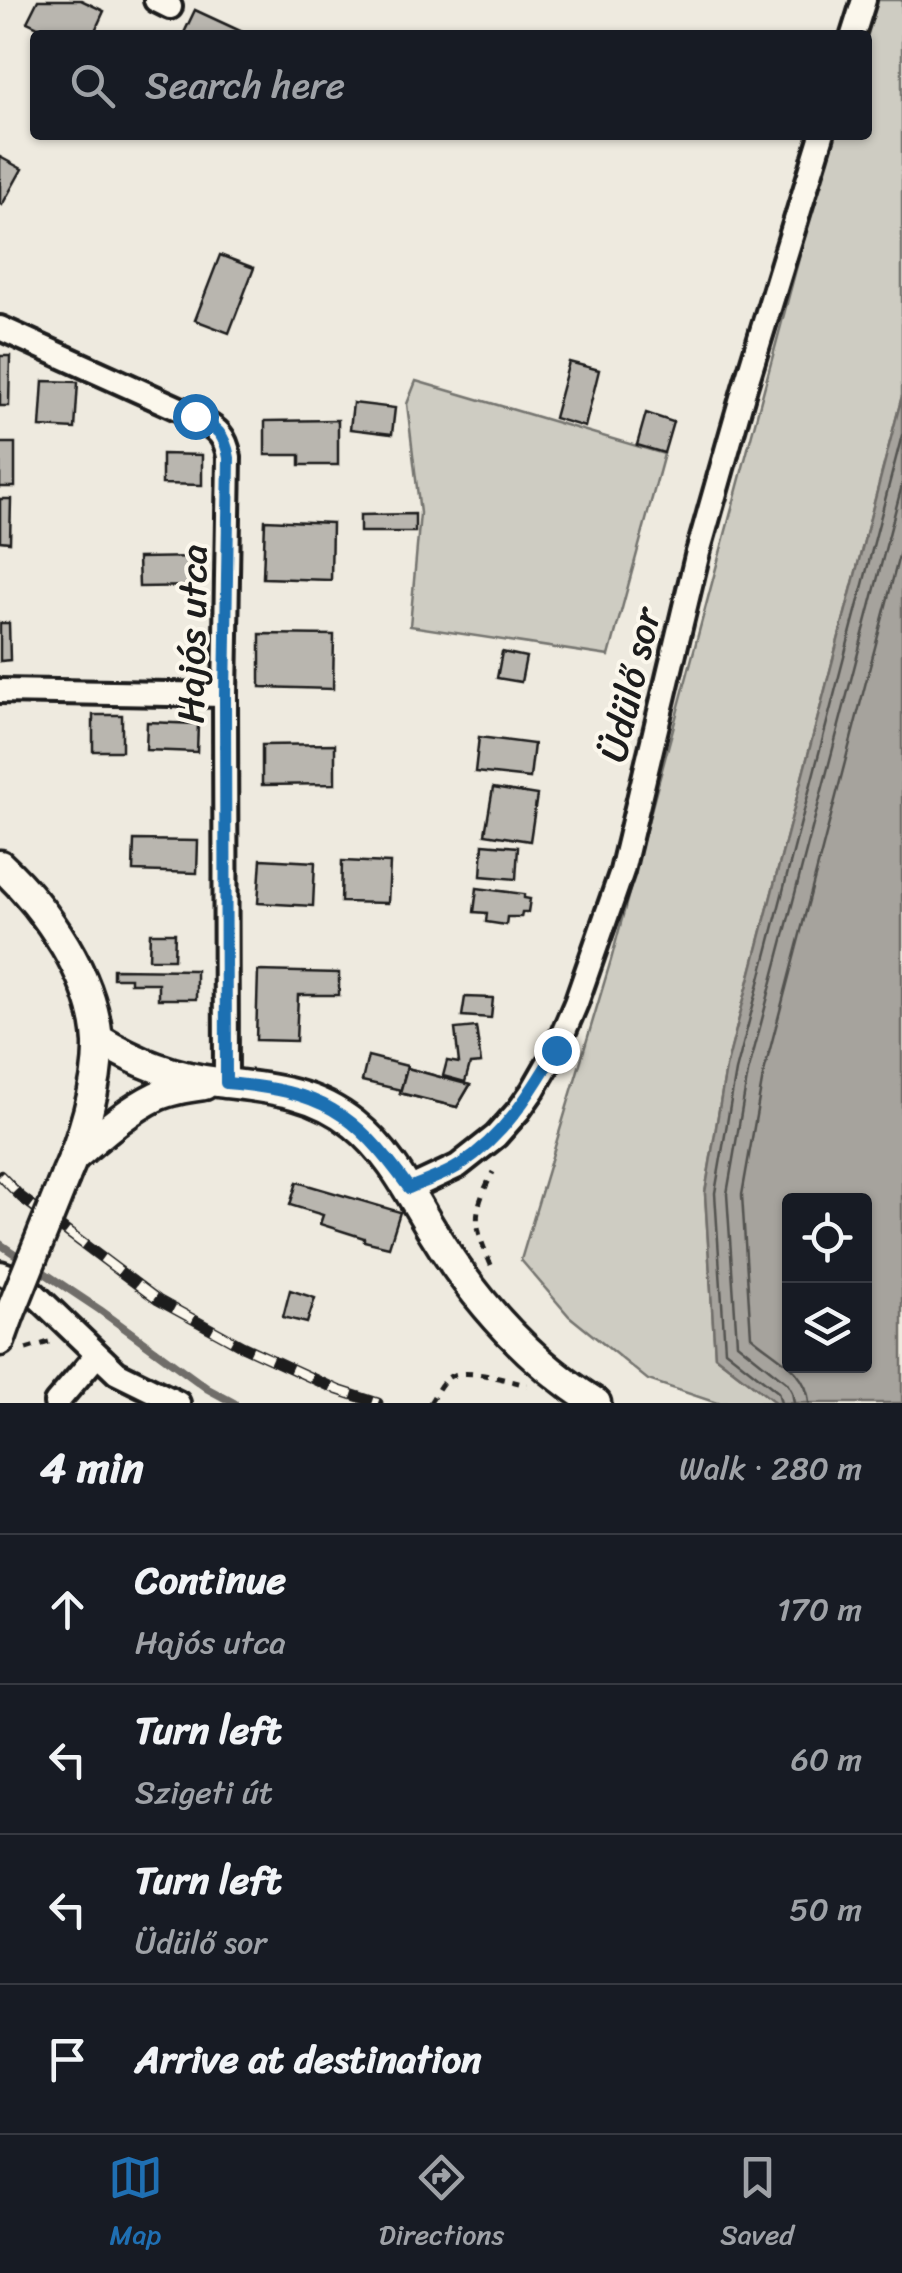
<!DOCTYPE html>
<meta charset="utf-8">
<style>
:root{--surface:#171b24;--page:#20242c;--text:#f1f3f6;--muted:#9ea1a6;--line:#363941;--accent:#1f6fb2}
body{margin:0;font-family:Sriracha,sans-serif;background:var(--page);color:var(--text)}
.controls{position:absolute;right:30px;bottom:30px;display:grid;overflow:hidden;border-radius:10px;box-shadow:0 2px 8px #0004}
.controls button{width:90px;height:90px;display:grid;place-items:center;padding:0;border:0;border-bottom:2px solid var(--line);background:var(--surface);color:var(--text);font:50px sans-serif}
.stop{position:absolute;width:30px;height:30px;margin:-22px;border:8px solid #1f6fb2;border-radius:50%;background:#fff}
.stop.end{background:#1f6fb2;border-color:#fff;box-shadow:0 2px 10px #0008}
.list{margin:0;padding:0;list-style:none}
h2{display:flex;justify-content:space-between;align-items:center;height:130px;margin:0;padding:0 40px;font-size:42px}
h2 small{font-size:32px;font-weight:400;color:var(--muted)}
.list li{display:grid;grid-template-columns:65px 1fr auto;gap:30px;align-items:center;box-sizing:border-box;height:150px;padding:0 40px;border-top:2px solid var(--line)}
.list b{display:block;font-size:38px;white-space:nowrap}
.list p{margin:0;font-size:32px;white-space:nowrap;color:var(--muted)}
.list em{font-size:32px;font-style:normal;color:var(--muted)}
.icon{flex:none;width:55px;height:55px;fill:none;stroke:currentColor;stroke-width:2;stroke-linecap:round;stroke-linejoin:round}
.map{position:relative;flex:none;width:902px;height:1403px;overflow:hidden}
.search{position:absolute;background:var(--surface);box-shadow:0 2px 8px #0004;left:30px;right:30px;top:30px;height:110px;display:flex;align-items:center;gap:25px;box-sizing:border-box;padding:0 35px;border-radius:10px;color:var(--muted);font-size:38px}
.sheet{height:730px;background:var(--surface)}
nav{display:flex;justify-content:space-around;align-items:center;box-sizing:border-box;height:140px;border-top:2px solid var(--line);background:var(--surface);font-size:28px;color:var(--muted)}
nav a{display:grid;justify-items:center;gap:5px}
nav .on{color:var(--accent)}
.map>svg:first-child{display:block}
.green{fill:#ceccc2;stroke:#75746f;stroke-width:2.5}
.water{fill:#a6a39d;stroke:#6f6d69;stroke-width:2.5;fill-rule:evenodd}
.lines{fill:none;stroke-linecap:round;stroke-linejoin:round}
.shore{stroke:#535250;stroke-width:2.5}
.stream{stroke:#6f6d69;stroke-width:8}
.building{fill:#b9b6af;stroke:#1c1c1c;stroke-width:2.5}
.minor-casing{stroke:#1c1c1c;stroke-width:30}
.tertiary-casing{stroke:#1c1c1c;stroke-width:35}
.path{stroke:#1c1c1c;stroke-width:5;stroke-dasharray:8 8;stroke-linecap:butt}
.minor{stroke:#fbf7ec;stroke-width:22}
.tertiary{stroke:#fbf7ec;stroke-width:28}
.rail-casing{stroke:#1c1c1c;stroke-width:11}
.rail{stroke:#fbf7ec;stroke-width:8;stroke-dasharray:22;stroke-linecap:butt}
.tertiary-bridge-casing{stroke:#1c1c1c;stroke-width:35;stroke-linecap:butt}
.tertiary-bridge{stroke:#fbf7ec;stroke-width:28}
.route{stroke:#1f6fb2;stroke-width:12}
.labels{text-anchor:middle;stroke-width:8;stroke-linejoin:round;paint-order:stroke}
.street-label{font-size:38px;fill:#1c1c1c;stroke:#fbf7ec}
</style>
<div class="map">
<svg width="902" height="1403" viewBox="0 0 902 1403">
<rect width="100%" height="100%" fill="#eeeadf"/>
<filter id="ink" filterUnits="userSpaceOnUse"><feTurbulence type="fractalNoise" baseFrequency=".01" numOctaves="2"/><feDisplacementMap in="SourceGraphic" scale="20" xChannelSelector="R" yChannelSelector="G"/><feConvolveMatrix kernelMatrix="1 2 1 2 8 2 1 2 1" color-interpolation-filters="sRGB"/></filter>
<g filter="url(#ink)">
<g class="green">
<path d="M869,0h33v396l-176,672 -21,125 10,163 61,47h-59l-69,-23 -79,-64 -48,-56 90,-300 221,-825h35v-100h-8z"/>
<path d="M416,381l248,73 -55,202 -199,-30 10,-113 -13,-109z"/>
</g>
<path class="water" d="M902,396v1007h-126l-61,-47 -10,-163 21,-125zM790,1200h74v166h-74z"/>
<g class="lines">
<g class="shore">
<path d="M781,1403l-3,-11 -53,-42 -10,-157 21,-122 166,-636"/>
<path d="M794,1403l-2,-11 -5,-9 -50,-40 -10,-149 21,-121 154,-588"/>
<path d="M809,1403c-2,-34 -36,-47 -58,-67l-9,-141 21,-119 139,-532"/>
</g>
<g class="stream">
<path d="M0,1244l25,17"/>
<path d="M37,1268l63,42 108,79 26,14"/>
</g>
</g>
<g class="building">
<path d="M38,0h43l23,11 -11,24h-38l-28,-13z"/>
<path d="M195,10l54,25h-66z"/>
<path d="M0,157l22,12 -20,36 -2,-1z"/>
<path d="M220,255l34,13 -25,65 -34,-13z"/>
<path d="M0,356h10l-1,50h-9z"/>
<path d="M569,362l30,8 -14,57 -31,-9z"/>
<path d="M43,381l35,1 -3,47 -35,-2z"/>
<path d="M353,403l42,5 -3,26 -42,-5z"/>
<path d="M646,413l27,9 -9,31 -27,-8z"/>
<path d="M338,420v45h-38v-10h-35v-34z"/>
<rect x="0" y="443" width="15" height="44"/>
<path d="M162,454l40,1v30l-40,-1z"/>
<path d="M0,499h11l-1,43 -10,-1z"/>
<path d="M415,514v18h-55v-17z"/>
<path d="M265,520l67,3 -1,57 -68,-2z"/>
<path d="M200,557v29l-61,1 -1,-29z"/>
<path d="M0,623h9l1,37 -10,1z"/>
<path d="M260,634l74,1 -1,54 -73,-2z"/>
<path d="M502,652l24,5 -5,25 -24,-4z"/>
<rect x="93" y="715" width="29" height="36"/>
<path d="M147,722l51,2 -1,28 -51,-2z"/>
<path d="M479,737l55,7 -4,34 -55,-6z"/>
<path d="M335,744v40l-73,1v-40z"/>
<path d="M493,788l44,7 -7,46 -45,-7z"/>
<path d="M134,840l64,1 -1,32 -64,-2z"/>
<path d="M483,844l35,3 -2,32 -35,-3z"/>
<path d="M261,859l54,3 -2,44 -55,-3z"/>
<path d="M342,861l48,2 -2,40 -47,-1z"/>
<path d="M477,888l47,6v4l6,1 -2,13h-6l-1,5h-14l-1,8 -20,-3 1,-9 -13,-1z"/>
<path d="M150,933h25l-1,26h-25z"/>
<path d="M113,969l83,1v29h-38v-16h-28v-5h-17z"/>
<path d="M258,971l81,2v22h-41l-2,46 -40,-1z"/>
<path d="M465,997l28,1 -2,20 -29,-2z"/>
<path d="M476,1027l5,36 -11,1 -5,18 -22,-6 4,-15 12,2 -4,-34z"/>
<path d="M368,1056l39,10 -6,24 -39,-9z"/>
<path d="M407,1068l44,12 19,5 -13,22 -57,-14z"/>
<path d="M407,1068l44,12 19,5 -13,22 -57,-14z"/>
<path d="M297,1182l103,30 -11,35 -25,-6v-3l-44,-14 3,-9 -33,-10z"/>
<path d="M290,1290l25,8 -8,25 -24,-6z"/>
</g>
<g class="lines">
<g class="minor-casing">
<g id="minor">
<path d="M156,0l14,7"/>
<path d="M853,35l11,-35"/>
<path d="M0,328l195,88c21,13 30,17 34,41l-4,238 1,388"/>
<path d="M0,691l225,4"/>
<path d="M409,1189l49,-23 38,-30 23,-26 14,-20 23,-40 20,-47 46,-132 75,-315 48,-169 77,-252"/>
<path d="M0,1273l20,7 97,93 61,30"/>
<path d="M56,1403l41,-48"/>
</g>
</g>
<g class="tertiary-casing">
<g id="tertiary">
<path d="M0,865c46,43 95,113 98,178 1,42 -16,96 -33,134"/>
<path d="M98,1039c38,23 75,38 120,43 50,6 95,9 136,42 35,28 54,66 76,103 42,70 97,133 166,176"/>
<path d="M73,1158c26,-22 53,-47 84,-62 15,-7 32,-9 47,-11"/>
<path d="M0,1341l9,-25"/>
</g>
</g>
<g class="path">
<path d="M491,1265c-18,-42 -19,-52 2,-93"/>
<path d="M26,1349l23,-7"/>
<path d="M430,1403c6,-9 11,-22 21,-27 19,-8 57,5 76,9"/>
</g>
<use href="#minor" class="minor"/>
<use href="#tertiary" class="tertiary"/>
<g class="rail-casing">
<path id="rail" d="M0,1175l21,22 137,103 84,46 96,44 40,13"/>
</g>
<use href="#rail" class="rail"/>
<g class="tertiary-bridge-casing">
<path id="tertiary-bridge" d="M9,1316l56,-139"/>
</g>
<use href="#tertiary-bridge" class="tertiary-bridge"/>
</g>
</g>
<g class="lines" filter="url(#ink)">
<path class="route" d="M195,416c21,12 30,17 34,42l-4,237 1,388c95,8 128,28 183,105 17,-7 36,-13 51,-23 44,-29 70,-71 96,-115"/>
</g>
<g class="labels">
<g class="street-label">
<text transform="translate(192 634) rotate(-89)" y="13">Hajós utca</text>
<text transform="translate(630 685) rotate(-77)" y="13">Üdülő sor</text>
</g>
</g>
</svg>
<div class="controls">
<button><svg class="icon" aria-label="locate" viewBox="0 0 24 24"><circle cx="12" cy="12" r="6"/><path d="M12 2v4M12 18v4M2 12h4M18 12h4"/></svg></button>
<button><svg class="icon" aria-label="layers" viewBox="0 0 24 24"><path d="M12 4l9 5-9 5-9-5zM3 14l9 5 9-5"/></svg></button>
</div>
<div class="stop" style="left:195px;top:416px"></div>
<div class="stop end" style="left:556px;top:1050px"></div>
<div class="search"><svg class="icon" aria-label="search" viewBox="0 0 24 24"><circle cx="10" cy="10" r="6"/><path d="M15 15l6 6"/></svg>Search here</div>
</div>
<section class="sheet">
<h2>4 min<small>Walk · 280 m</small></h2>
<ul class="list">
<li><svg class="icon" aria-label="ahead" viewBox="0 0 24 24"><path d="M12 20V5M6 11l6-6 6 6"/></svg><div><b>Continue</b><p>Hajós utca</p></div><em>170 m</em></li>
<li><svg class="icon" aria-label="left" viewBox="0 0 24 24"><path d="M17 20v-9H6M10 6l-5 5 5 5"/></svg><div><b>Turn left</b><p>Szigeti út</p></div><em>60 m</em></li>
<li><svg class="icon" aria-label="left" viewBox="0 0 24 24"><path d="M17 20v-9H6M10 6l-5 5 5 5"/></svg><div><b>Turn left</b><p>Üdülő sor</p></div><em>50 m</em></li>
<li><svg class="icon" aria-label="arrive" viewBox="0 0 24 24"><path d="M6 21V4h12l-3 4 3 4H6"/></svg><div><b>Arrive at destination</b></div></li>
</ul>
</section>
<nav>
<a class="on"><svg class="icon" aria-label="map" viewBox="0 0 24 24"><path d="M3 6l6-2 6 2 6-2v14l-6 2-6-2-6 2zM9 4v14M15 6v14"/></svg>Map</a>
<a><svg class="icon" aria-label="directions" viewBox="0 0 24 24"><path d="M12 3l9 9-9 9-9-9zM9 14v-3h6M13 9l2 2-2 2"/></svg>Directions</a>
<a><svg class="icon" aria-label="saved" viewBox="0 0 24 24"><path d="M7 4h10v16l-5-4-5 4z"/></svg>Saved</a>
</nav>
